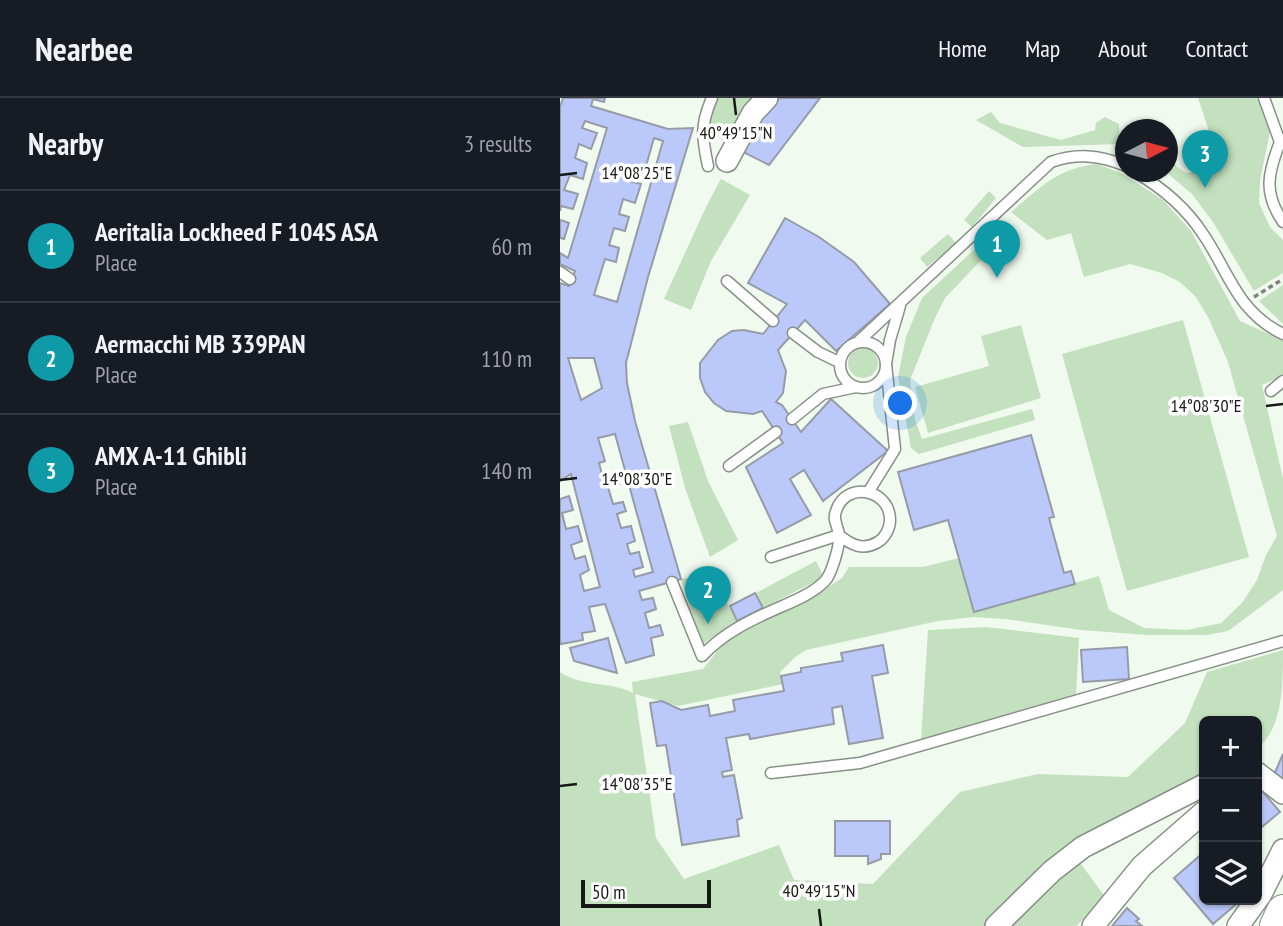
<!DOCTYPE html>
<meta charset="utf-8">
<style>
:root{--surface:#171b24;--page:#242831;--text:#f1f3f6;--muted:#9ea1a6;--line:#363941;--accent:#a3ace2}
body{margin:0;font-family:"PT Sans Narrow",sans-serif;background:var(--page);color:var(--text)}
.controls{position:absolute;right:21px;bottom:21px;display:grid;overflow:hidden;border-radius:10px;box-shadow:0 2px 5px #0004}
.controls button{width:63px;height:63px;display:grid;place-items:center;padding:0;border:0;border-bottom:2px solid var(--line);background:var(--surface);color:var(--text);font:35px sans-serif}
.compass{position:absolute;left:555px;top:21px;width:63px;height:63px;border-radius:50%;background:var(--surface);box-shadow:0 2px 5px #0004;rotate:84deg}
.scale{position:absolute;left:21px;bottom:18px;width:130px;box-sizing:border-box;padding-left:7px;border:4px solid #161915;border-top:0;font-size:19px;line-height:24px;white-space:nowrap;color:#161915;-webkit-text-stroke:5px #fff;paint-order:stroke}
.you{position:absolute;left:341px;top:306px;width:24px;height:24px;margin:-18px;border:5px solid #fff;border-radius:50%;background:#1a73e8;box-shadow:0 0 0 10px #1a73e833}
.badge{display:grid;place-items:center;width:46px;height:46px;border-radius:50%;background:var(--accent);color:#fff;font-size:23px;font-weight:700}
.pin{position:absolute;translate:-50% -58px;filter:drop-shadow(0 2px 4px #0008)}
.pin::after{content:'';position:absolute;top:37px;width:24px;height:21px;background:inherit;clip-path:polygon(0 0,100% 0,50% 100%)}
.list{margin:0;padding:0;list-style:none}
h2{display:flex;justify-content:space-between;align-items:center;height:91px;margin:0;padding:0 28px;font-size:30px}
h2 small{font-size:23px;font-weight:400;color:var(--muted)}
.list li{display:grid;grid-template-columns:46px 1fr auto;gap:21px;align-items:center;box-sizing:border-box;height:112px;padding:0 28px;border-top:2px solid var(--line)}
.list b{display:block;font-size:26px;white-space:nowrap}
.list p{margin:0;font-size:23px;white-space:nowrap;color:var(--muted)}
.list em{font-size:23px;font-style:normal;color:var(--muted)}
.icon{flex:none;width:38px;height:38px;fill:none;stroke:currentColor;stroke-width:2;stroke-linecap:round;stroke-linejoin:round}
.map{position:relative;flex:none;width:723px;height:828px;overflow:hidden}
header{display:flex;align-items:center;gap:42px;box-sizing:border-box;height:98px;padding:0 35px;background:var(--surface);border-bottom:2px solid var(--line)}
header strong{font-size:33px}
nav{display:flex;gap:38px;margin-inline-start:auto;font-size:24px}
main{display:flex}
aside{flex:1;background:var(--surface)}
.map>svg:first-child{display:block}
.green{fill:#c3e1be}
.building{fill:#bac9fa;stroke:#979ba7;stroke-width:2;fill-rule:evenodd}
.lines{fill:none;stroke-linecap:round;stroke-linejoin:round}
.lane-casing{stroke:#879086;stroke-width:13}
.street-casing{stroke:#879086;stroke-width:24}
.primary-casing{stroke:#879086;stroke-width:34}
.path{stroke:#7e847c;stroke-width:3.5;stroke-dasharray:5 3.5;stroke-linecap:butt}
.lane{stroke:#fff;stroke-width:10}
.street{stroke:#fff;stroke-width:21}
.primary{stroke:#fff;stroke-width:32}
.ticks{fill:none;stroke:#161915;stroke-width:2.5}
.ticks-label{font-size:18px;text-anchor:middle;fill:#161915;stroke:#fff;stroke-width:7;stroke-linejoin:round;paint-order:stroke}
</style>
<header>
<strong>Nearbee</strong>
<nav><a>Home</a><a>Map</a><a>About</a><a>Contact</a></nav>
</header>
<main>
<aside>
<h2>Nearby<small>3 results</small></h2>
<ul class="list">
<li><span class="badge" style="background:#0f9aa8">1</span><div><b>Aeritalia Lockheed F 104S ASA</b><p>Place</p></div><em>60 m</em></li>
<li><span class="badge" style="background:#0f9aa8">2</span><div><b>Aermacchi MB 339PAN</b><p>Place</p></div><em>110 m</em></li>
<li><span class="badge" style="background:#0f9aa8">3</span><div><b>AMX A-11 Ghibli</b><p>Place</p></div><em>140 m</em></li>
</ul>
</aside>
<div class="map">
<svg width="723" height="828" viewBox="0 0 723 828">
<rect width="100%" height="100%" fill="#f0faee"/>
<g class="green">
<path d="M157,0h38l-33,42 -16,-13z"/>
<path d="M638,0h59l13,34 -10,48 -1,23 11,24 13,13v33l-29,18 -41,-69 -21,-28 -26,-22 2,-12 18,13 26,-3 -4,-42z"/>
<path d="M431,14l9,11 61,17 34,-10 1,-7 9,-6 14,7 1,20 -97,3 -47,-27z"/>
<path d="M537,66l24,9 42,27 28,31 49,90 43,19v36l-21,9 21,94v111l-55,41 -22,4h-58l-67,-5 -75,-11 -32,-2 -36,4 -132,29 -11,7 -15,15 3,12 -105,22 -43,-12 21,144 28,41 95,-34 15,35 79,4 87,-92 78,-18 90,3 57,-54 22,-51 76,-22c0,34 0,80 -26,98v-27h-53v53l-137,70 -81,82h-426v-254c24,16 51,9 73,21l-1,-11 71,-13 23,-29 95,-48 21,-14 7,-11h74l36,-9 15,54 125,-36 10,34 35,18 43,2 34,-7 21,-20 15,-23 9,-25 11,-19 -49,-174 -19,-43 -13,-22 -16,-15 -18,-9 -32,-9 -46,13 -13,-44 -24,7 -36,-28c30,-25 45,-43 86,-48z"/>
<path d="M161,81l29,16 -39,66 -20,49 -27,-11 43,-94z"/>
<path d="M429,93l7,7 -24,29 -8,-7z"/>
<path d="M443,125l4,10 -62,65 -10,20 -25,62 5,40 7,19 110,-30 3,11 -116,34 -8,-6 -13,-71 8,-40 16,-39z"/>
<path d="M388,136l8,9 -29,24 -7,-9z"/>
<path d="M723,187v39l-24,-23z"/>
<path d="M623,222l66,237 -122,34 -65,-237z"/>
<path d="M461,227l20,73 -113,35 -13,-46 74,-21 -8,-30z"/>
<circle cx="303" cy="265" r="15"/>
<path d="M128,324l20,59 30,59 -28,17 -25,-69 -16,-62z"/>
<path d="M256,463l8,16 -61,31 -7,-15z"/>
<path d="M129,480l8,28 9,6 17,-16 14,25 -36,24 -20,-66z"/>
<path d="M426,529l93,11 -3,56 -155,46 7,-110z"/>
<path d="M518,762l28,38 -30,28h-70z"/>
</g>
<g class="building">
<path d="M3,0h42l-1,4 -11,-3 -2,7 77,23 25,-1 -45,149 -22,86 1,20 8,38 46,158 -42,12 3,9 11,-2 3,11 -11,4 4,15 11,-3 3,10 -12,3 3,17 -28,8 -21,-59 -16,3 6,24 -13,2 1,7 -22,4 -1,-3v-142l9,-3 4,14 -11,3 4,16 12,-3 4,15 -11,4 4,14 10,-3 4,14 -9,5 4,16 16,-4 -29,-113 -11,7v-198l9,3 6,-15 -15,-7v-11l8,5 39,-130 -22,-7 -3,7 15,5 -6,16 -12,-5 -4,14 12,5 -4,16 -13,-4 -6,15 14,4 -5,15 -12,-3 -1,5v-104zM94,40l9,3 -46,161 -23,-7 11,-36 11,3 3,-14 -10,-3 5,-17 11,3 4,-14 -10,-3 4,-15 12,4 6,-19 -12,-3 3,-11 12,3zM8,260h26l8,30 -21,12zM55,336l38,138 -18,5 -2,-7 10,-3 -4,-15 -9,2 -3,-10 8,-3 -4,-15 -10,2 -4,-14 9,-3 -3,-9 -10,2 -5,-17 11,-3 -3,-10 -13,4 -4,-15 6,-2 -7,-23z"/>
<path d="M215,0h45l-51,67 -32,-16z"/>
<path d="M225,120l34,19 35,25 36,42 -54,47 -31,-31 -27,30 8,21 -3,22 -7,9 6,3 19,27 30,-33 57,52 -65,50 -19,-31 -14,9 21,36 -34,18 -31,-66 37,-24 -21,-32 -9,3 -27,-3 -12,-8 -9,-11 -5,-14v-15l18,-23 14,-9 12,-1 19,4 24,-30 -39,-21z"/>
<path d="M0,122l9,3 -5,16 -4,-1z"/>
<path d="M471,337l23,82 -5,1 15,55 7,-2 4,13 -101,28 -26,-92 -34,10 -16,-58z"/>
<path d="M195,495l8,15 -26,13 -7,-15z"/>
<path d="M48,540l9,35 -43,-12 -4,-13z"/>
<path d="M323,547l5,28 -16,3 11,62 -34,6 -7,-38 -10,2 2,16 -84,15 -1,-5 -23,4 6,32 -10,2 1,5 11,-2 8,43 -5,2 2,16 -57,9 -16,-100 -9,1 -7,-43 12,-2 19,9 27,-5 2,11 25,-5 -2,-11 51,-9 -3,-15 20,-4v-4l42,-7 -2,-8z"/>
<path d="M567,549l2,32 -46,3 -2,-32z"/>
<path d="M723,656v27l-10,-4z"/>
<path d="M697,687l23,27 -23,19z"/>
<path d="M275,723h55v33h-9v5l-13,5v-8h-33z"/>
<path d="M644,754v48h37l-28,24 -39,-46z"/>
<path d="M567,810l12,11 -3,2 6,5h-30z"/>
</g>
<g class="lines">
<g class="lane-casing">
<g id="lane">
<path d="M704,0l16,44"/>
<path d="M723,41l-3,3c-12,31 -17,51 3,80"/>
<path d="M148,68c-6,-28 -8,-41 4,-68"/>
<path d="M575,74c26,15 51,36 68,62 26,38 34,78 80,100"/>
<path d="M0,174l10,7"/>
<path d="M167,183l46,40"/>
<path d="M233,235l25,19 21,10"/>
<path d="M299,243l192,-179c26,-9 49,-7 75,4"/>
<circle cx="303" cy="267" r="23"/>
<path d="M711,293l12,-10"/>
<path d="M232,321l31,-25 33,-7"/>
<path d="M169,368l47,-34"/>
<path d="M309,393l26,-42 -9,-85 4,-24 10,-34"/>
<path d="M211,459l68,-22"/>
<path d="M112,484l30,74c21,-23 49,-36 76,-48 16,-7 34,-14 47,-27 6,-6 15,-35 14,-45 0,-9 -7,-15 -3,-25 10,-31 54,-22 54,9 0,8 -5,18 -12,22 -15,9 -27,3 -39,-7"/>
<path d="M211,675l89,-10 423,-122"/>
</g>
</g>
<g class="street-casing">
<g id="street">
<path d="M167,63l26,-48 14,-15"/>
<path d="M697,675l26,20"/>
<path d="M436,828l56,-55 31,-24 121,-62"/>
<path d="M533,828l49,-60 62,-54"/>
<path d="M678,828l23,-32 22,-44"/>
</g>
</g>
<g class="primary-casing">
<path id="primary" d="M716,828l7,-15"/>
</g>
<path class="path" d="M694,199l29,-18"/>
<use href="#lane" class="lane"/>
<use href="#street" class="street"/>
<use href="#primary" class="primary"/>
</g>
<path class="ticks" d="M174,0l2,17M0,77l17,-2M706,308l17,-2M0,382l17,-2M0,688l17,-2M259,811l2,17"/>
<g class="ticks-label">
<text x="176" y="41">40°49'15"N</text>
<text x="77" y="81">14°08'25"E</text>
<text x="646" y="314">14°08'30"E</text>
<text x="77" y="387">14°08'30"E</text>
<text x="77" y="692">14°08'35"E</text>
<text x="259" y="799">40°49'15"N</text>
</g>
</svg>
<div class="controls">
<button>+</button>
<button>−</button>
<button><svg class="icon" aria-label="layers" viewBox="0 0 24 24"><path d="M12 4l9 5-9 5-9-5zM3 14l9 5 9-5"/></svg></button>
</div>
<svg class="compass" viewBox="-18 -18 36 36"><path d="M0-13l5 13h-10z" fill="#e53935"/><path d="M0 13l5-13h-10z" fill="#9ea1a6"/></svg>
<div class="scale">50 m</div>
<div class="you"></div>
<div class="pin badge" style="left:437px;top:180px;background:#0f9aa8">1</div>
<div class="pin badge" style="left:148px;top:526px;background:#0f9aa8">2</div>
<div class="pin badge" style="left:645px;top:90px;background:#0f9aa8">3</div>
</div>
</main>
